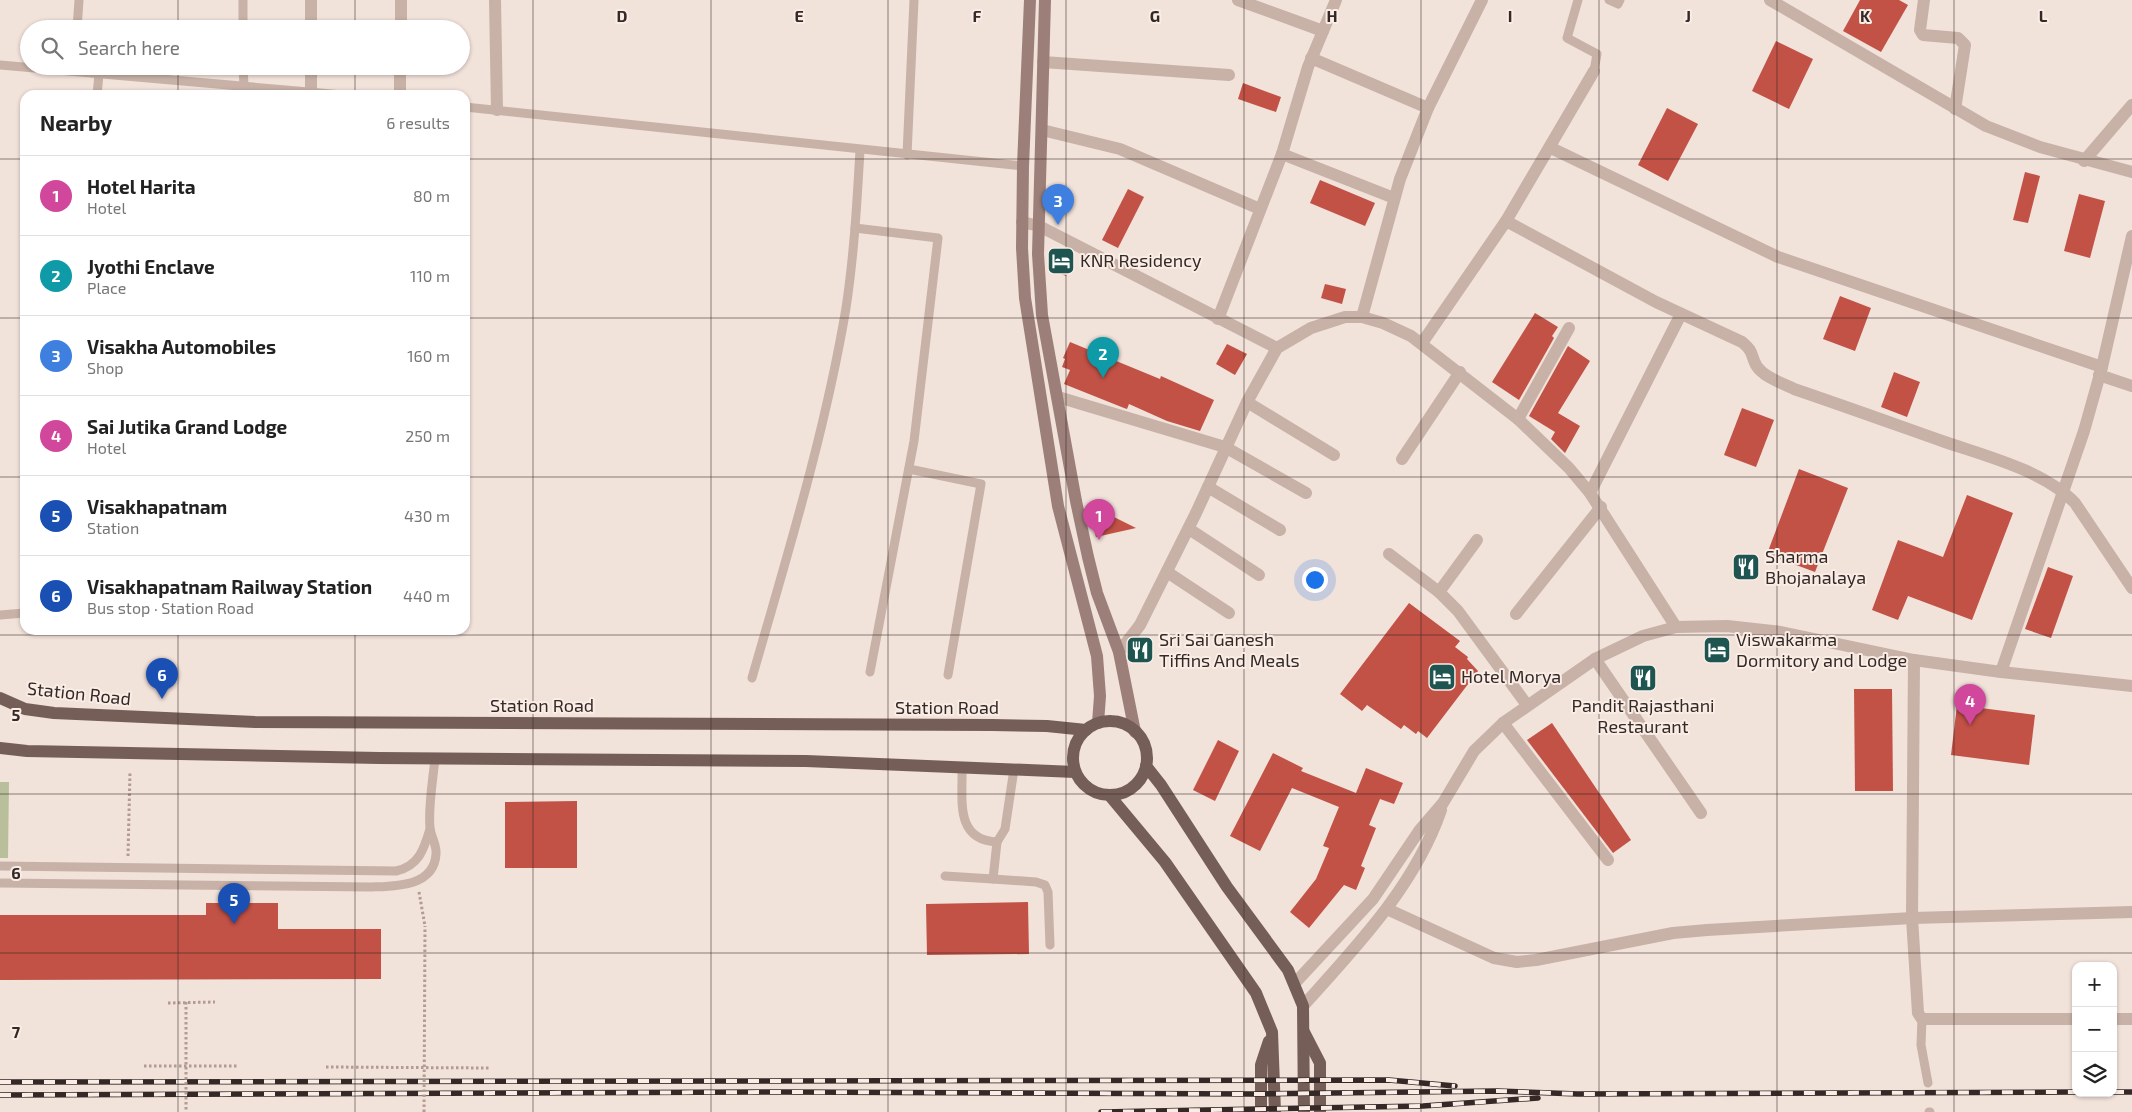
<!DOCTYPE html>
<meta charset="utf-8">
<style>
:root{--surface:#fff;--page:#f6f6f6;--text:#222;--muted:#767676;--line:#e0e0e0;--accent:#1e5550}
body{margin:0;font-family:"Exo 2",sans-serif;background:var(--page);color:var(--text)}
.controls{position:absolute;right:15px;bottom:15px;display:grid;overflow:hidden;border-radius:10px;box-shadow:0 1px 4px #0004}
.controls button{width:45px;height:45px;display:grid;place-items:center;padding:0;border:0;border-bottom:1px solid var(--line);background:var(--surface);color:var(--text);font:25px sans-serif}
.you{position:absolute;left:1314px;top:579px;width:18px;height:18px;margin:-12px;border:4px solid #fff;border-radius:50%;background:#1a73e8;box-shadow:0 0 0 8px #1a73e833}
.badge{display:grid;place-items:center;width:32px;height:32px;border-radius:50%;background:var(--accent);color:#fff;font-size:16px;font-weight:700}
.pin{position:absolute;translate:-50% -41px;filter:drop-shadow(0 1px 2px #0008)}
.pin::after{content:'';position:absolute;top:26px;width:18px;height:15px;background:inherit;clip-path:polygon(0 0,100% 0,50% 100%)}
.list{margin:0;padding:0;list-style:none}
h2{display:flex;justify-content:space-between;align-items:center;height:65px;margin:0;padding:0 20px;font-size:21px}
h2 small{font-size:16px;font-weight:400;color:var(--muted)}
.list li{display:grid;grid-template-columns:32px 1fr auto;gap:15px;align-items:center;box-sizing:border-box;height:80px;padding:0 20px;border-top:1px solid var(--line)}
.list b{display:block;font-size:19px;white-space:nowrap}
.list p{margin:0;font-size:16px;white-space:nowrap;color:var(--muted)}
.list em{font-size:16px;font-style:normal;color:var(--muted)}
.icon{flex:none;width:28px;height:28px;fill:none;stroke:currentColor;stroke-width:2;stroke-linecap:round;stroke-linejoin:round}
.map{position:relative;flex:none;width:2132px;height:1112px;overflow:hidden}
.search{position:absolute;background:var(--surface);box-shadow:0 1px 4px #0004;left:20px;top:20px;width:450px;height:55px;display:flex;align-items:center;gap:12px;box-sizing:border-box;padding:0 18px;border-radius:28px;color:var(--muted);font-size:19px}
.panel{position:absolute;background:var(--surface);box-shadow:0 1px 4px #0004;left:20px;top:90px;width:450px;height:545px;border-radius:15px}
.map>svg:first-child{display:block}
.green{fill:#b9bf9b}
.building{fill:#c25146}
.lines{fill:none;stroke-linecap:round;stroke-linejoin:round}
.path{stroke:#b49a91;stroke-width:3;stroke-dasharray:2.5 2.5;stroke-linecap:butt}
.service{stroke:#c8b1a6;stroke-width:9}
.minor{stroke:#c8b1a6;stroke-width:12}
.tertiary{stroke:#c8b1a6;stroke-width:12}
.secondary{stroke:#9c7f78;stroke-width:12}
.primary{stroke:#765e58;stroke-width:12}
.rail-casing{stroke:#352927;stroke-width:5.5}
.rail{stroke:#f9ede6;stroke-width:4;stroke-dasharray:11;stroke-linecap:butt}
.path-bridge{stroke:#b49a91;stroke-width:3;stroke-dasharray:2.5 2.5;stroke-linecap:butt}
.grid{fill:none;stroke:#352927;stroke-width:1;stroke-opacity:0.55}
.labels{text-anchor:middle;stroke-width:4;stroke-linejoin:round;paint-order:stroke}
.poi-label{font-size:18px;fill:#352927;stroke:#f9ede6;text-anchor:start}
.street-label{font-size:18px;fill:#352927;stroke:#f9ede6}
.grid-label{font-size:16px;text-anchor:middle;font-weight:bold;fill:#352927;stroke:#f9ede6;stroke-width:4;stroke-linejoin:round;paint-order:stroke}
</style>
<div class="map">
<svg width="2132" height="1112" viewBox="0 0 2132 1112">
<rect width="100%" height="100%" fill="#f1e2da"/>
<path class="green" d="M0,782h9l-1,76h-8z"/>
<g class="building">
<path d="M1860,0h39l9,5 -27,47 -38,-21z"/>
<path d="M1776,41l37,18 -24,50 -37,-18z"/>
<path d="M1243,83l38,14 -5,15 -38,-13z"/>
<path d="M1667,108l31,16 -30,57 -30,-16z"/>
<path d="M2025,172l15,4 -12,47 -15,-3z"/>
<path d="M1320,180l55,23 -10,23 -55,-23z"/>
<path d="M1128,189l16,8 -26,51 -16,-8z"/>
<path d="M2079,194l26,7 -15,57 -26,-7z"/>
<path d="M1057,251l16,6 -7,19 -17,-7z"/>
<path d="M1325,284l21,5 -4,15 -21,-6z"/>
<path d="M1840,296l31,12 -16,43 -32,-12z"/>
<path d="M1535,313l23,14 -6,9 2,2 -35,62 -27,-18z"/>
<path d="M1070,342l90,37 1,-3 53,24 -14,31 -33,-10 -38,-17 -2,5 -3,-1 -60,-24 6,-14 -8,-3 3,-8 -2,-1z"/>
<path d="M1227,344l20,10 -12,21 -19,-11z"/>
<path d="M1568,346l22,15 -32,52 22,13 -15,27 -14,-14 4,-7 -26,-16z"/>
<path d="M1894,372l26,10 -13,35 -26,-10z"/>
<path d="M1742,408l32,12 -18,47 -32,-12z"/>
<path d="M1799,469l49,19 -33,84 -48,-18z"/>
<path d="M1967,495l46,18 -41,107 -64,-24 -10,24 -26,-10 26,-70 45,17z"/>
<path d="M1088,504l48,24 -40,9z"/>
<path d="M2048,567l25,9 -22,62 -26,-9z"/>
<path d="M1409,603l51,38 -5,6 13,10 -1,2 11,12 -51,67 -9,-7 -2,3 -12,-9 -3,4 -34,-24 -5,6 -22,-17z"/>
<path d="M1854,689h38l1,102h-38z"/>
<path d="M1957,705l78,10 -6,50 -78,-10z"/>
<path d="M1552,723l79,117 -18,13 -86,-113z"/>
<path d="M1218,740l21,11 -24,50 -22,-11z"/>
<path d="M1273,753l30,15 -2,3 55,22 10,-25 37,15 -9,21 -14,-5 -11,26 7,3 -15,38 4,2 -9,22 -12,-5 -35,43 -19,-16 26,-33 13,-31 -6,-2 16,-39 -47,-19 -32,63 -30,-15z"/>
<path d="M577,801v67h-72v-66z"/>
<path d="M1028,902l1,52 -102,1 -1,-51z"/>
<path d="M206,903h72v26h103v50l-381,1v-65h206z"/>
</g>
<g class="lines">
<g class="path">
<path d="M128,856l2,-85"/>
<path d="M419,892l6,34"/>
<path d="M168,1003l47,-1"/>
<path d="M144,1066h94"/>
<path d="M326,1067l163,1"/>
</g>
<g class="service">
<path d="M243,0v29"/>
<path d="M1578,0l-11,38 30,16 -3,17"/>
<path d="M1609,0l9,4 2,-4"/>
<path d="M77,29l2,-29"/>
<path d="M0,65l343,30"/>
<path d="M243,66l1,20"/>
<path d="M97,95l2,-21"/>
<path d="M465,107l558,59"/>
<path d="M907,155l7,-155"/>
<path d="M855,228l83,10 -24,203 -44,231"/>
<path d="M909,469l72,15 -33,191"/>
<path d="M0,615l25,-2"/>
<path d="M752,678c35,-122 73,-245 94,-370 8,-53 11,-105 14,-158"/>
<path d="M962,767c1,32 -8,73 35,75l8,-13 9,-60"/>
<path d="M0,866l396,5c23,-5 28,-22 34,-42"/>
<path d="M945,876l48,3 4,-37"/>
<path d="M993,879l43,3 9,3 3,7 2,53"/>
<path d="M0,883l371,4c24,-1 63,0 65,-33 1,-9 -5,-17 -6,-26 -2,-22 3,-48 5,-70"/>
<path d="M1922,1019l-1,26 7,38"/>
<path d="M1929,1112h1"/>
</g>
<g class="minor">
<path d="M495,0l2,110"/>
<path d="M1238,0l85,31"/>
<path d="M1924,0l-4,30 3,5 35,3 7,7 -10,64"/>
<path d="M311,29v-29"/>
<path d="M401,29v-29"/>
<path d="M1311,58l117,50"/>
<path d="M1043,62l186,13"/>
<path d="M311,92v-26"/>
<path d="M400,95v-29"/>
<path d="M1042,130l78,19 140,60"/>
<path d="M1551,148l227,109 324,110"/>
<path d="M1282,154l112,44"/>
<path d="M2084,161l48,-56"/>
<path d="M1506,221l150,81 86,40c12,10 8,11 14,23 7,12 26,18 38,24 50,17 100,35 151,53 41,14 100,29 130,61l57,85"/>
<path d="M1022,222l17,4 238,122"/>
<path d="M1362,317l38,-138 28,-71 54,-108"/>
<path d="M1218,319l64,-165 26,-87 28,-67"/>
<path d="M1422,343l84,-122 88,-150"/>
<path d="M2099,375l33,11"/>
<path d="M1058,397l167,50 81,46"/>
<path d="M1247,402l87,53"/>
<path d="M1518,419l51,-91"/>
<path d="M1402,459l58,-87"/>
<path d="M1208,487l72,43"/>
<path d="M1590,493l91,-179"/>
<path d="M1189,529l70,46"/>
<path d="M1389,554l50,38 19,19 69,94"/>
<path d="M1167,572l62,41"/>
<path d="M1439,592l38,-52"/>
<path d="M1516,614l85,-107"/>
<path d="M1119,652l21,-27 56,-112 51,-111 30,-54 34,-20 34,-11h17l21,6 28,13 107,83 51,49 21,25 86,134"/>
<path d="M1595,659l106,154"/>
<path d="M1914,660l-2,258 6,95 4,6h154"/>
<path d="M2001,672l83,-241 18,-64 30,-131"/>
<path d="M1503,723l105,137"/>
<path d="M1387,909l107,49 23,4 19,-2 137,-27 34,-3 205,-12 220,-6"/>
<path d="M2113,1019h19"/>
</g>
<g class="tertiary">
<path d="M1770,0l216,126 54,21 92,25"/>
<path d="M1295,983l78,-84 46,-68 24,-28 31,-52 29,-28 92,-64 48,-23 33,-9 51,-1 54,6 133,28 87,12 131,14"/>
<path d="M1303,1006c52,-58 112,-120 138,-196"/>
</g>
<g class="secondary">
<path d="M1030,0l-7,166 -1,82 3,50 33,208 39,150 3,40 -2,27"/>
<path d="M1045,0l-7,254 4,61 34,186 12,56 9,36 22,59 16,80"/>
</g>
<g class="primary">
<path d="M0,698l25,11 29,4 201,9 737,3 55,1 39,4"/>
<circle cx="1110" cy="758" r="37"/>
<path d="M0,748l27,3 352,7 427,3 269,11"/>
<path d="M1146,766l15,19 66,102 61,83 15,36 1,106"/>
<path d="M1110,796l55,66 91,131 16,39 3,80"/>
<path d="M1304,1032l16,31v49"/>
<path d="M1261,1112v-47l8,-24"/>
</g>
<g class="rail-casing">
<g id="rail">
<path d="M0,1082l1389,-2 66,6"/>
<path d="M2113,1092h19"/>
<path d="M0,1095l783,-3 472,2 242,-3 81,3 498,-2"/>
<path d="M1101,1112l322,-6 115,-8"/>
</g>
</g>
<use href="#rail" class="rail"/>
<g class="path-bridge">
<path d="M186,1002v110"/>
<path d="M424,1112l1,-186"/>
</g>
</g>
<path class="grid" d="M178,0v29M355,0v29M533,0v1112M711,0v1112M888,0v1112M1066,0v1112M1244,0v1112M1421,0v1112M1599,0v1112M1777,0v1112M1954,0v1112M178,66v29M355,66v29M0,159h25M465,159h1667M0,318h25M465,318h1667M0,477h25M465,477h1667M178,630v482M355,630v482M0,635h2132M0,794h2132M0,953h2132"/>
<defs>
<g id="hotel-square" transform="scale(1.4375)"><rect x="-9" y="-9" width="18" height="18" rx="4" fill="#1e5550" stroke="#f9ede6"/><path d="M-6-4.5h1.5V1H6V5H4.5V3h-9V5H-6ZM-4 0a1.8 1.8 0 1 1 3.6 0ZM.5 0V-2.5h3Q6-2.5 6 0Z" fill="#fff"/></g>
<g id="restaurant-square" transform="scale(1.4375)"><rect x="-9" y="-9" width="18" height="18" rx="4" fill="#1e5550" stroke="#f9ede6"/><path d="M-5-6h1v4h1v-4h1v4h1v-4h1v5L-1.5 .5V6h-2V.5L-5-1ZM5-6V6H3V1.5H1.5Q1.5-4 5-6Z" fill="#fff"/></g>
</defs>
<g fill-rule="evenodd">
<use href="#hotel-square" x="1061" y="261"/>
<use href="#restaurant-square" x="1746" y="567"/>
<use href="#restaurant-square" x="1140" y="650"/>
<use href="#hotel-square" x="1717" y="650"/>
<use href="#hotel-square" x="1442" y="677"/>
<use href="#restaurant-square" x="1643" y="678"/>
</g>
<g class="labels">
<g class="poi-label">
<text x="1080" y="267">KNR Residency</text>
<text x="1765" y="563">Sharma<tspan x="1765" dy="21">Bhojanalaya</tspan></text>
<text x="1159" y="646">Sri Sai Ganesh<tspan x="1159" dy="21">Tiffins And Meals</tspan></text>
<text x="1736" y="646">Viswakarma<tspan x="1736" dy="21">Dormitory and Lodge</tspan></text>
<text x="1461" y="683">Hotel Morya</text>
<text x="1643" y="712" text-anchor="middle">Pandit Rajasthani<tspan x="1643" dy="21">Restaurant</tspan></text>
</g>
<g class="street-label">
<text transform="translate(79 694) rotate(6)" y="6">Station Road</text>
<text x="542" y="712">Station Road</text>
<text x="947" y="714">Station Road</text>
</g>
</g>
<g class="grid-label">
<text x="622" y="22">D</text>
<text x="799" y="22">E</text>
<text x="977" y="22">F</text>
<text x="1155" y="22">G</text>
<text x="1332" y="22">H</text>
<text x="1510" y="22">I</text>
<text x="1688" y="22">J</text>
<text x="1865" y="22">K</text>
<text x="2043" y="22">L</text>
<text x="16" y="721">5</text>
<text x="16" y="879">6</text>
<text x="16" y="1038">7</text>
</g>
</svg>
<div class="controls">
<button>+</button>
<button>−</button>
<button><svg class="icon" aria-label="layers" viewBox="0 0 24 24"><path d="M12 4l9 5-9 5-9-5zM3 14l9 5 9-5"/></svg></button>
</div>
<div class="you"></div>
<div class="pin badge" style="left:1099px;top:540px;background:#d1479c">1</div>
<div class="pin badge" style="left:1103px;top:378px;background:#0f9aa8">2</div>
<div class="pin badge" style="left:1058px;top:225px;background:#3f7fe0">3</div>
<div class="pin badge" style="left:1970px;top:725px;background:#d1479c">4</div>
<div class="pin badge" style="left:234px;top:924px;background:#1a4fb4">5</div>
<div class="pin badge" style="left:162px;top:699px;background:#1a4fb4">6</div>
<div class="search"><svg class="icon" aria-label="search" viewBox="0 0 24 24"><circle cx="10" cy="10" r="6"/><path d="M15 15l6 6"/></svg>Search here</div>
<section class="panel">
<h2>Nearby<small>6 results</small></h2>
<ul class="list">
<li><span class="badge" style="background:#d1479c">1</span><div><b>Hotel Harita</b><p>Hotel</p></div><em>80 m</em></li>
<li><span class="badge" style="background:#0f9aa8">2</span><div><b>Jyothi Enclave</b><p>Place</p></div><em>110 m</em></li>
<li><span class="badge" style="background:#3f7fe0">3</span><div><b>Visakha Automobiles</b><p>Shop</p></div><em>160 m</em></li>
<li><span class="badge" style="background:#d1479c">4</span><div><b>Sai Jutika Grand Lodge</b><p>Hotel</p></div><em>250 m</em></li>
<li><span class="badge" style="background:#1a4fb4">5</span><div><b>Visakhapatnam</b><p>Station</p></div><em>430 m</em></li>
<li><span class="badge" style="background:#1a4fb4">6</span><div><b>Visakhapatnam Railway Station</b><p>Bus stop · Station Road</p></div><em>440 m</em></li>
</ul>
</section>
</div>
